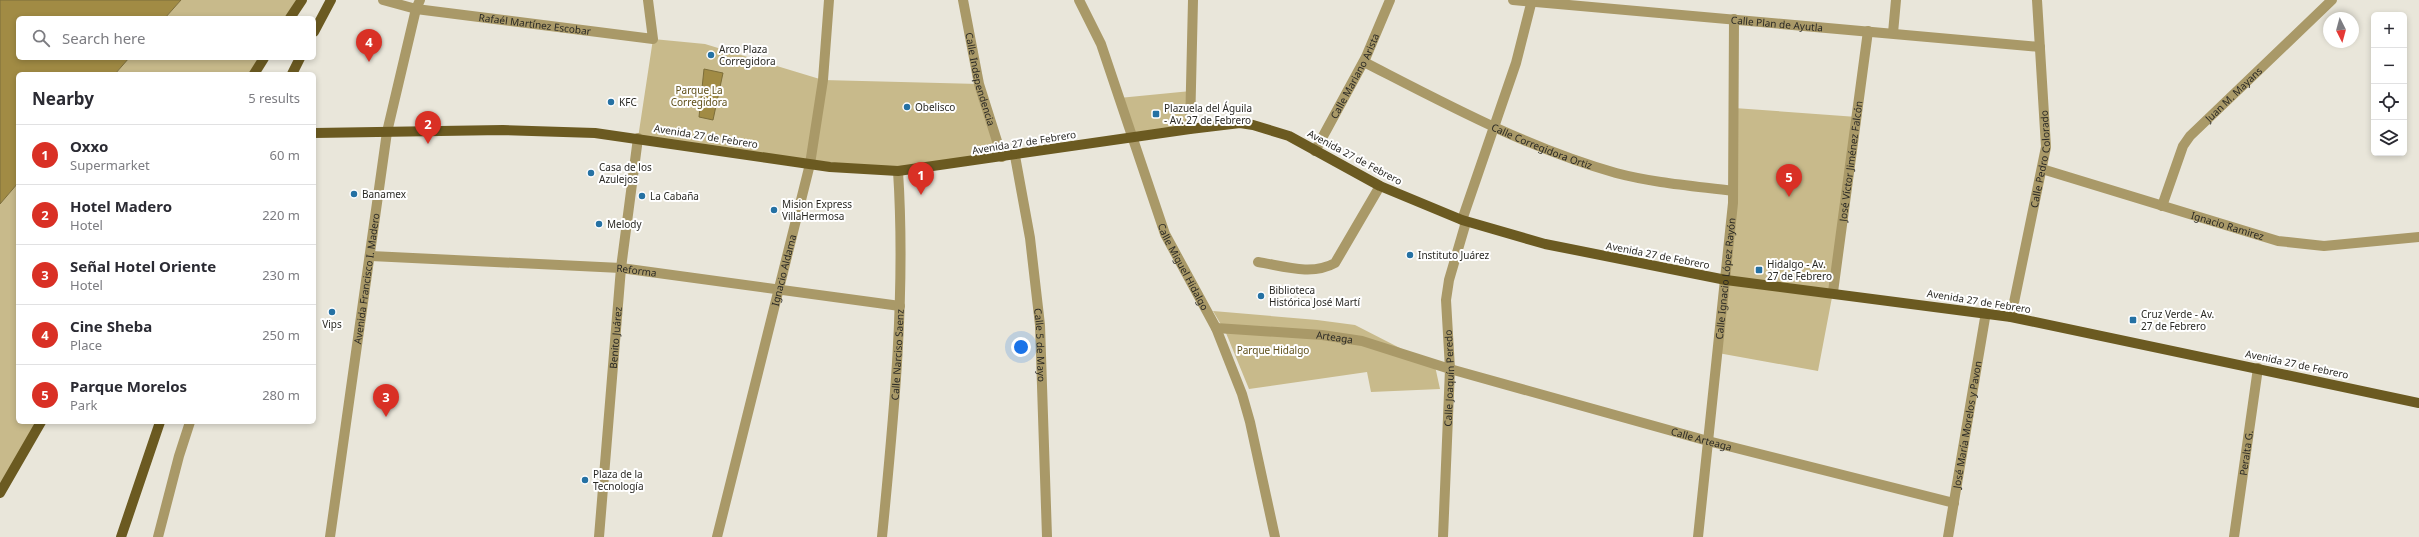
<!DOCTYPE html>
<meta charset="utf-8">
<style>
:root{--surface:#fff;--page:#f7f7f7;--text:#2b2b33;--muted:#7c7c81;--line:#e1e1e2;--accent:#d93025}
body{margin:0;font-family:"Noto Sans",sans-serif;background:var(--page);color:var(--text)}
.controls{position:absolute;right:12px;top:12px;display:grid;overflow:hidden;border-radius:6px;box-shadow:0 2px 6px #0003}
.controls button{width:36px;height:36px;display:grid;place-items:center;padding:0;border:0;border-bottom:1px solid var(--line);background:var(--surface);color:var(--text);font:20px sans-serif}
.compass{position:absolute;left:2323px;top:12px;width:36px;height:36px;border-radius:50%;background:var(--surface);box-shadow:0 2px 6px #0003;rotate:174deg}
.you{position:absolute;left:1021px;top:347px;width:14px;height:14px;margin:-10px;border:3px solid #fff;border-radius:50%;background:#1a73e8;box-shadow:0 0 0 6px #1a73e833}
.badge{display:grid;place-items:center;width:26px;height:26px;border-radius:50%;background:var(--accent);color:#fff;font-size:13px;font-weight:700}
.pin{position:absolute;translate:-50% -33px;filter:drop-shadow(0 1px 2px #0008)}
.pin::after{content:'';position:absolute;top:21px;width:14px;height:12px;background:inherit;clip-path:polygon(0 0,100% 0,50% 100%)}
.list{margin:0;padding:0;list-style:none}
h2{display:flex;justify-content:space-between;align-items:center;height:52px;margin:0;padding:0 16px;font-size:17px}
h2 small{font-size:13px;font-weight:400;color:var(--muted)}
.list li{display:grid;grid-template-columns:26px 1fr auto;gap:12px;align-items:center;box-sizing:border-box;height:60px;padding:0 16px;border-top:1px solid var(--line)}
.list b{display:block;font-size:15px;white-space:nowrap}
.list p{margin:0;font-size:13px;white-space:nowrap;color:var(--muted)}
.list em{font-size:13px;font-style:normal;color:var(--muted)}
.icon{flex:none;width:22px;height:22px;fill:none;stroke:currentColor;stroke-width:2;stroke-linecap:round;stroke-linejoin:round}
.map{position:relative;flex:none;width:2419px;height:537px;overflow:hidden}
.search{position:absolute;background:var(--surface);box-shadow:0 2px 6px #0003;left:16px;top:16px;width:300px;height:44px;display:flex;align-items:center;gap:10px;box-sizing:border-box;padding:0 14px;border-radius:6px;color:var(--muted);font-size:15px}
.panel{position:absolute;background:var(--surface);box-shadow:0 2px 6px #0003;left:16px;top:72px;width:300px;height:352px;border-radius:6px}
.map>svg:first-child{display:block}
.green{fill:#c8ba8b}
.water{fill:#a18b44;stroke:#7d6e3a}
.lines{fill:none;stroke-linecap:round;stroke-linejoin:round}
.minor{stroke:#a99968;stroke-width:10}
.major{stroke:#6b5a21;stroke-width:10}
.poi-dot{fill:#2571a3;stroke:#fff;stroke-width:1.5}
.labels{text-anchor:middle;stroke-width:4;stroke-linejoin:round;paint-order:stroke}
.street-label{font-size:10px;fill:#2a2924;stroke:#fff}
.poi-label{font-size:10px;fill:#2a2924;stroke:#fff;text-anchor:start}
.park-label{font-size:10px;fill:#5f4f19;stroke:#fff}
</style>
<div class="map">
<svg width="2419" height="537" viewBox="0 0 2419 537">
<rect width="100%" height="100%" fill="#e9e6da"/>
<g class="green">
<path d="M181,0h124l-12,18h-128z"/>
<path d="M653,39l52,5 118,36 156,4 23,73 -104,14 -260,-33z"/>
<path d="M129,58h136l-11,16h-139z"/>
<path d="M1191,91l-1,38 -58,9 -13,-40z"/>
<path d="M1734,108l123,9 -24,175 -15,79 -100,-18 8,-73z"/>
<path d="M18,183v239h23l-41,71v-289z"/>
<path d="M1213,311l104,9 38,5 80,41 5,23 -69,3 -4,-20 -118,17 -23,-56z"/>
</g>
<g class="water">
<path d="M0,0h181l-16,18h-147v40h111l-14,16h-97v109l-18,21z"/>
<path d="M704,69l19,4 -10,47 -14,-3z"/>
</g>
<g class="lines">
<g class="minor">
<path id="s1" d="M383,0l33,9 237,30 -5,-39"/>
<path id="s2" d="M963,0l16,84 23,73"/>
<path id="s3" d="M1079,0l22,44 64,190 51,94 26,66 8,28 25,115"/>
<path id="s4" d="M1513,0l527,47"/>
<path d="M1893,33l3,-33"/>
<path id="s5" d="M1364,62c82,42 163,86 252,111 38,10 78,13 117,18"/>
<path d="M1190,129l3,-129"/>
<path id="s6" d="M1315,151l51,-94 24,-57"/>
<path id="s7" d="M1015,156l15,82 10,87 7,212"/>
<path id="s8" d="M2042,169l236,72 46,5 95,-9"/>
<path id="s9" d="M2162,206l21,-60 7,-10 142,-136"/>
<path d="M1462,220l54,-157 16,-63"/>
<path id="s10" d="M371,256l250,12 279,38"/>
<path d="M1258,262c25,4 54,14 77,1l45,-77"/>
<path id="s11" d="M1833,292l35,-261"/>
<path id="s12" d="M2011,317l35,-170 -9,-147"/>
<path id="s13" d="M1216,328l106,7 40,6 88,28 258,72 246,62"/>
<path d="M158,537l21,-81 11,-34"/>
<path id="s14" d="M330,537l57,-405 29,-123 4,-9"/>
<path id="s15" d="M599,537l22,-269 17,-130"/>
<path id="s16" d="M717,537l93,-373 13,-84 6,-80"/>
<path id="s17" d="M882,537c12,-122 24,-243 16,-366"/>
<path id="s18" d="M1443,537l7,-168 -4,-69 3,-20 17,-58"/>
<path id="s19" d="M1698,537l35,-334 1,-184"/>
<path id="s20" d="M1948,537l38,-225"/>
<path id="s21" d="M2234,537l24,-169"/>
</g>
<g class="major">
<path d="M290,18l12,-18"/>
<path d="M314,32l17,-32"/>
<path d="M254,74l10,-16"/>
<path d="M292,74l8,-16"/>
<path d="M314,133l189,-3 92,3 235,34 68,4 292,-42 50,-6 13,2 36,11 91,50 82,34 83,24 181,36 285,37 408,86"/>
<path d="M0,493l41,-71"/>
<path d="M121,537l39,-115"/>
</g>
</g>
<g class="poi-dot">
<circle cx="711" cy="55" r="4"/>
<circle cx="611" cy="102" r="4"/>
<circle cx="907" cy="107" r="4"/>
<rect x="1152" y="110" width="8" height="8" rx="2"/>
<circle cx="591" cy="173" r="4"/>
<circle cx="354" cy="194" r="4"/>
<circle cx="642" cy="196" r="4"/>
<circle cx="774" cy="210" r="4"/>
<circle cx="599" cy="224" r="4"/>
<circle cx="1410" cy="255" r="4"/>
<rect x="1755" y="266" width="8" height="8" rx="2"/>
<circle cx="1261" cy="296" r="4"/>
<circle cx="332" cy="312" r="4"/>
<rect x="2129" y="316" width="8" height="8" rx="2"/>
<circle cx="585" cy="480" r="4"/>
</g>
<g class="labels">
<g class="street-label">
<text dy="4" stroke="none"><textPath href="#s4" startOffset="265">Calle Plan de Ayutla</textPath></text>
<text dy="4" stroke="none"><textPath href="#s1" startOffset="154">Rafaél Martínez Escobar</textPath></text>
<text dy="4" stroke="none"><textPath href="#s6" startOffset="85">Calle Mariano Arista</textPath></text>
<text dy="4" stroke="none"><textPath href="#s2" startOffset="81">Calle Independencia</textPath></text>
<text dy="4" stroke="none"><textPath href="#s9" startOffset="136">Juan M. Mayans</textPath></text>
<text transform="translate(706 136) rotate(9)" y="4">Avenida 27 de Febrero</text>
<text transform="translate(1024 142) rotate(-9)" y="4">Avenida 27 de Febrero</text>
<text dy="4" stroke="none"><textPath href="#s5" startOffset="197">Calle Corregidora Ortiz</textPath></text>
<text transform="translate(1355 157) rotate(28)" y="4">Avenida 27 de Febrero</text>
<text dy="4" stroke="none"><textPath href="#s12" startOffset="161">Calle Pedro Colorado</textPath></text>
<text dy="4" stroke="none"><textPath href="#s11" startOffset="132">José Víctor Jiménez Falcón</textPath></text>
<text dy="4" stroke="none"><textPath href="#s8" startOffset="194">Ignacio Ramirez</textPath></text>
<text transform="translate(1658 255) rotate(11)" y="4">Avenida 27 de Febrero</text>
<text dy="4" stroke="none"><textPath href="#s3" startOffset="287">Calle Miguel Hidalgo</textPath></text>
<text dy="4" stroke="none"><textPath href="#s10" startOffset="266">Reforma</textPath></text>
<text dy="4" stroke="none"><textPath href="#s16" startOffset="275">Ignacio Aldama</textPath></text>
<text dy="4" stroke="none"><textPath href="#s14" startOffset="261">Avenida Francisco I. Madero</textPath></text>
<text dy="4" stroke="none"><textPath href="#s19" startOffset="260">Calle Ignacio López Rayón</textPath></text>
<text transform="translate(1979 301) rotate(9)" y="4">Avenida 27 de Febrero</text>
<text dy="4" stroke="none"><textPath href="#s15" startOffset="200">Benito Juárez</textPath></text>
<text dy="4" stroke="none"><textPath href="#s13" startOffset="119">Arteaga</textPath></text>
<text dy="4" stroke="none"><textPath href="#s7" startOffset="191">Calle 5 de Mayo</textPath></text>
<text dy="4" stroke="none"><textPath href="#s17" startOffset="183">Calle Narciso Saenz</textPath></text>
<text transform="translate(2297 364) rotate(12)" y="4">Avenida 27 de Febrero</text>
<text dy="4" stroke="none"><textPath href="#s18" startOffset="159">Calle Joaquín Peredo</textPath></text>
<text dy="4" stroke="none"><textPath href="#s20" startOffset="114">José María Morelos y Pavon</textPath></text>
<text dy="4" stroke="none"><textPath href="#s13" startOffset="500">Calle Arteaga</textPath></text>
<text dy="4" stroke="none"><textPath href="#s21" startOffset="85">Peralta G.</textPath></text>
</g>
<g class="poi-label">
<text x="719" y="53">Arco Plaza<tspan x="719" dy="12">Corregidora</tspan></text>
<text x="619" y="106">KFC</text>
<text x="915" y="111">Obelisco</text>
<text x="1164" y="112">Plazuela del Águila<tspan x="1164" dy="12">- Av. 27 de Febrero</tspan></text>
<text x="599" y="171">Casa de los<tspan x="599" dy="12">Azulejos</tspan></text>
<text x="362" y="198">Banamex</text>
<text x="650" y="200">La Cabaña</text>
<text x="782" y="208">Mision Express<tspan x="782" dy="12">VillaHermosa</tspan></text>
<text x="607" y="228">Melody</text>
<text x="1418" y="259">Instituto Juárez</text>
<text x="1767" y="268">Hidalgo - Av.<tspan x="1767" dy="12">27 de Febrero</tspan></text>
<text x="1269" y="294">Biblioteca<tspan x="1269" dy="12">Histórica José Martí</tspan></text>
<text x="2141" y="318">Cruz Verde - Av.<tspan x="2141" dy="12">27 de Febrero</tspan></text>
<text x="332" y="328" text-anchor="middle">Vips</text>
<text x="593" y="478">Plaza de la<tspan x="593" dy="12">Tecnología</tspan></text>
</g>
<g class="park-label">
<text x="699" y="94">Parque La<tspan x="699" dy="12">Corregidora</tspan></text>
<text x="1273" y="354">Parque Hidalgo</text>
</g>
</g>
</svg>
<div class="controls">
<button>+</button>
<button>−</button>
<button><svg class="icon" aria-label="locate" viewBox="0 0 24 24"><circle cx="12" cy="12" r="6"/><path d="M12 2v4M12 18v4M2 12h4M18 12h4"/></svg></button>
<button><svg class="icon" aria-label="layers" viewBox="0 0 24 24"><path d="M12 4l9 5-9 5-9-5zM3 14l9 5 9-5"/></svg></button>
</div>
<svg class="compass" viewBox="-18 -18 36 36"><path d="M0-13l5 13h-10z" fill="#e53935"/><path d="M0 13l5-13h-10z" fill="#7c7c81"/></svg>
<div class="you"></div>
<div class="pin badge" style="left:921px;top:195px">1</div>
<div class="pin badge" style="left:428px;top:144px">2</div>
<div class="pin badge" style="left:386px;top:417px">3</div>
<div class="pin badge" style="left:369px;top:62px">4</div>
<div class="pin badge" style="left:1789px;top:197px">5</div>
<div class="search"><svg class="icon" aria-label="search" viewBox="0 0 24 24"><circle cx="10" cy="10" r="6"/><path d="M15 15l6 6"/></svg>Search here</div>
<section class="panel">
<h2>Nearby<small>5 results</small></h2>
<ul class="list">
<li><span class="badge">1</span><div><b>Oxxo</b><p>Supermarket</p></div><em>60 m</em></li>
<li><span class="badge">2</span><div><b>Hotel Madero</b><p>Hotel</p></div><em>220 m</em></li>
<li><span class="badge">3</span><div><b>Señal Hotel Oriente</b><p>Hotel</p></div><em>230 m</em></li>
<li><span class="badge">4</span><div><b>Cine Sheba</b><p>Place</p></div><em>250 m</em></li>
<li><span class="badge">5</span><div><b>Parque Morelos</b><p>Park</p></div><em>280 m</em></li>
</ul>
</section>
</div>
